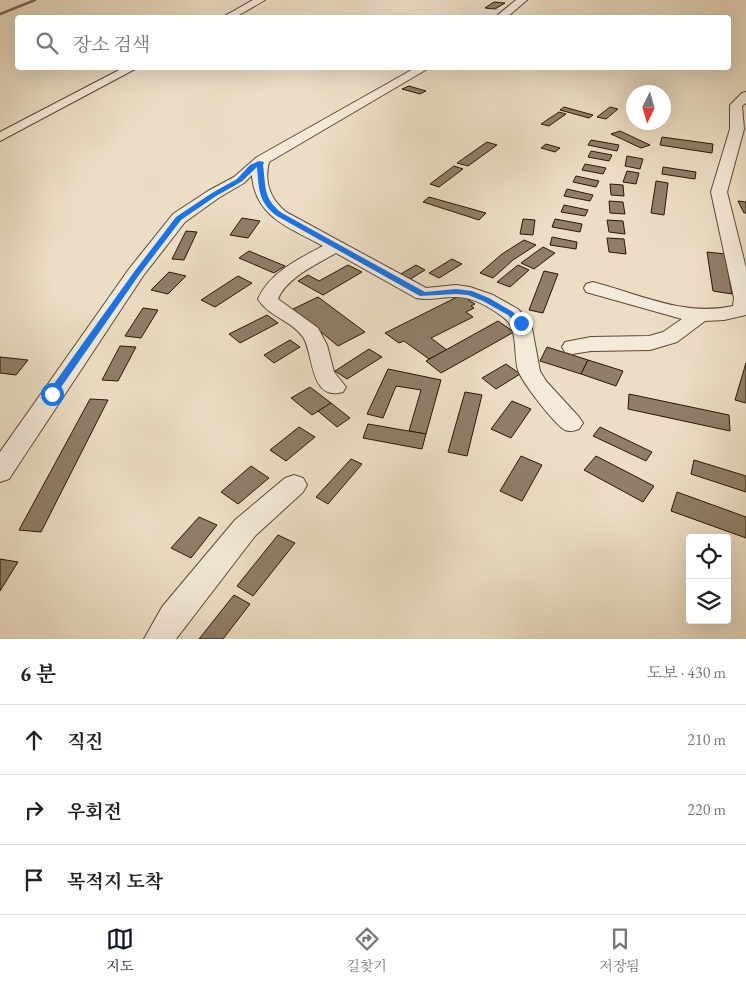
<!DOCTYPE html>
<html lang="ko">
<meta charset="utf-8">
<style>
:root{--surface:#fff;--page:#f6f6f6;--text:#222;--muted:#767676;--line:#e0e0e0;--accent:#111827}
body{margin:0;font-family:"EB Garamond","Noto Serif KR",serif;background:var(--page);color:var(--text)}
.controls{position:absolute;right:15px;bottom:15px;display:grid;overflow:hidden;border-radius:5px;box-shadow:0 5px 20px #0002}
.controls button{width:45px;height:45px;display:grid;place-items:center;padding:0;border:0;border-bottom:1px solid var(--line);background:var(--surface);color:var(--text);font:25px sans-serif}
.compass{position:absolute;left:626px;top:85px;width:45px;height:45px;border-radius:50%;background:var(--surface);box-shadow:0 5px 20px #0002;rotate:185deg}
.stop{position:absolute;width:15px;height:15px;margin:-11px;border:4px solid #1a73e8;border-radius:50%;background:#fff}
.stop.end{background:#1a73e8;border-color:#fff;box-shadow:0 1px 5px #0008}
.list{margin:0;padding:0;list-style:none}
h2{display:flex;justify-content:space-between;align-items:center;height:65px;margin:0;padding:0 20px;font-size:21px}
h2 small{font-size:16px;font-weight:400;color:var(--muted)}
.list li{display:grid;grid-template-columns:32px 1fr auto;gap:15px;align-items:center;box-sizing:border-box;height:70px;padding:0 20px;border-top:1px solid var(--line)}
.list b{display:block;font-size:19px;white-space:nowrap}
.list em{font-size:16px;font-style:normal;color:var(--muted)}
.icon{flex:none;width:28px;height:28px;fill:none;stroke:currentColor;stroke-width:2;stroke-linecap:round;stroke-linejoin:round}
.map{position:relative;flex:none;width:746px;height:639px;overflow:hidden}
.search{position:absolute;background:var(--surface);box-shadow:0 5px 20px #0002;left:15px;right:15px;top:15px;height:55px;display:flex;align-items:center;gap:12px;box-sizing:border-box;padding:0 18px;border-radius:5px;color:var(--muted);font-size:19px}
.sheet{height:275px;background:var(--surface)}
nav{display:flex;justify-content:space-around;align-items:center;box-sizing:border-box;height:70px;border-top:1px solid var(--line);background:var(--surface);font-size:14px;color:var(--muted)}
nav a{display:grid;justify-items:center;gap:2px}
nav .on{color:var(--accent)}
.map>svg:first-child{display:block}
.lines{fill:none;stroke-linecap:round;stroke-linejoin:round}
.stream{stroke:#796550;stroke-width:2.5}
.building{fill:#907e68;stroke:#2d1503}
.minor-casing{stroke:#5d4734;stroke-width:2}
.minor{fill:#f3ead9;fill-rule:evenodd}
.route{fill:#1a73e8}
</style>
<div class="map">
<svg width="746" height="639" viewBox="0 0 746 639">
<rect width="100%" height="100%" fill="#ecdec5"/>
<filter id="stains"><feTurbulence type="fractalNoise" baseFrequency=".004" numOctaves="4"/><feColorMatrix values="0 0 0 0 .2 0 0 0 0 .09 0 0 0 0 .02 0 0 0 .5 -.17"/></filter>
<radialGradient id="worn" r=".72"><stop offset=".6" stop-color="#630" stop-opacity="0"/><stop offset="1" stop-color="#630" stop-opacity=".3"/></radialGradient>
<g class="lines">
<path class="stream" d="M0,14l35,-14"/>
</g>
<g class="building">
<path d="M494,2l11,1 -10,6 -10,-1z"/>
<path d="M409,86l17,5 -6,3 -18,-5z"/>
<path d="M564,107l29,8 -4,3 -29,-8z"/>
<path d="M610,107l8,2 -12,10 -9,-2z"/>
<path d="M559,112l7,2 -17,12 -8,-2z"/>
<path d="M620,131l30,14 -9,3 -30,-14z"/>
<path d="M662,137l51,7 -1,9 -52,-8z"/>
<path d="M591,140l28,5 -2,6 -29,-6z"/>
<path d="M487,142l10,3 -29,21 -11,-3z"/>
<path d="M546,144l14,4 -5,4 -14,-4z"/>
<path d="M591,151l21,4 -3,6 -21,-4z"/>
<path d="M627,156l16,3 -3,10 -15,-3z"/>
<path d="M585,164l21,4 -3,6 -21,-4z"/>
<path d="M454,166l9,3 -24,18 -9,-3z"/>
<path d="M663,167l33,5 -1,7 -33,-5z"/>
<path d="M627,171l12,2 -3,11 -13,-2z"/>
<path d="M576,176l23,5 -3,6 -23,-5z"/>
<path d="M656,181l12,2 -4,32 -13,-2z"/>
<path d="M610,184l13,1 1,11 -13,-1z"/>
<path d="M567,189l26,6 -3,6 -26,-5z"/>
<path d="M429,197l57,16 -7,7 -56,-18z"/>
<path d="M609,201l14,1 2,12 -15,-1z"/>
<path d="M738,201l8,1v11h-2z"/>
<path d="M564,205l24,5 -3,6 -24,-4z"/>
<path d="M242,218l18,3 -12,17 -18,-3z"/>
<path d="M523,219l12,1 -2,15 -13,-1z"/>
<path d="M555,219l27,5 -2,8 -28,-5z"/>
<path d="M607,220l16,1 2,13 -16,-2z"/>
<path d="M186,231l11,1 -13,28 -12,-1z"/>
<path d="M552,237l25,5 -1,7 -26,-4z"/>
<path d="M607,238l17,1 2,15 -17,-2z"/>
<path d="M524,240l12,5 -23,15 -20,18 -13,-5 22,-19z"/>
<path d="M543,247l12,6 -21,16 -13,-6z"/>
<path d="M249,251l36,15 -11,7 -35,-15z"/>
<path d="M707,252l18,2 7,40 -19,-3z"/>
<path d="M452,259l10,5 -23,14 -10,-5z"/>
<path d="M348,265l14,7 -39,23 -25,-14 10,-6 11,6z"/>
<path d="M416,265l9,5 -16,10 -10,-5z"/>
<path d="M518,265l11,5 -19,17 -13,-5z"/>
<path d="M544,271l14,3 -15,39 -14,-3z"/>
<path d="M169,272l17,4 -18,18 -17,-4z"/>
<path d="M238,276l14,7 -37,24 -14,-7z"/>
<path d="M461,295l14,9 -4,2 3,2 -8,4 7,5 -42,21 16,12 -18,9 -25,-18 -5,2 -14,-10z"/>
<path d="M318,297l47,35 -27,14 -45,-37z"/>
<path d="M143,308l15,2 -17,28 -16,-2z"/>
<path d="M267,315l11,8 -38,20 -11,-9z"/>
<path d="M498,321l16,11 -73,41 -15,-12z"/>
<path d="M290,340l10,7 -26,16 -10,-8z"/>
<path d="M120,346l16,1 -18,34 -16,-1z"/>
<path d="M547,347l41,13 -7,14 -41,-13z"/>
<path d="M369,349l13,8 -35,22 -12,-8z"/>
<path d="M0,357l28,3 -12,15 -16,-2z"/>
<path d="M588,360l35,11 -7,15 -35,-12z"/>
<path d="M746,363v40l-11,-3z"/>
<path d="M506,364l14,10 -24,15 -14,-11z"/>
<path d="M388,369l53,11 -15,54 -17,-3 12,-41 -25,-4 -13,32 -16,-4z"/>
<path d="M310,387l21,16 -19,12 -21,-17z"/>
<path d="M465,392l17,3 -15,61 -19,-4z"/>
<path d="M629,394l100,21 1,16 -102,-22z"/>
<path d="M90,399l18,1 -67,132 -22,-2z"/>
<path d="M512,401l19,8 -20,29 -20,-9z"/>
<path d="M331,403l19,15 -13,9 -19,-16z"/>
<path d="M368,424l58,10 -4,15 -59,-11z"/>
<path d="M299,427l16,10 -29,24 -16,-11z"/>
<path d="M600,427l52,25 -6,9 -53,-25z"/>
<path d="M521,456l21,9 -20,36 -22,-10z"/>
<path d="M596,456l58,30 -11,16 -59,-32z"/>
<path d="M351,459l11,5 -34,40 -12,-7z"/>
<path d="M694,460l52,16v16l-55,-18z"/>
<path d="M251,466l18,12 -31,26 -17,-12z"/>
<path d="M677,492l69,25v21l-75,-27z"/>
<path d="M199,517l18,8 -26,33 -20,-10z"/>
<path d="M278,535l17,8 -42,53 -16,-10z"/>
<path d="M0,559l18,3 -18,29z"/>
<path d="M234,595l16,9 -27,35h-24z"/>
</g>
<g class="lines">
<g class="minor-casing">
<g id="minor">
<path d="M253,0h12l-31,18h-13z"/>
<path d="M516,0h11l-21,18h-12z"/>
<path d="M123,68h14l-137,73v-9z"/>
<path d="M415,68h14l-160,94c-5,20 1,37 17,50l140,76 30,-3 14,2 23,8 25,14 13,14 9,48 6,10 33,36 4,6 -4,6c-5,2 -9,3 -14,1 -10,-5 -44,-49 -47,-60 -5,-17 1,-42 -15,-53 -13,-10 -32,-21 -49,-20 -13,0 -25,4 -38,1l-80,-45c-19,11 -50,25 -58,46l40,29 9,17 7,27 12,15 -3,5c-34,10 -29,-39 -40,-55 -12,-17 -34,-20 -45,-38 11,-26 42,-41 65,-53 -32,-18 -68,-28 -71,-71l-8,8 -24,14 -35,25 -42,54 -134,203 -9,3v-30l129,-183 44,-55 35,-23 26,-14 23,-20z"/>
<path d="M746,92v11l-4,3 2,23 -17,63 19,76v47l-22,5 -19,1 -28,21 -27,8 -59,1 -19,3 -7,-2 -3,-5 3,-5 26,-5 58,-1 14,-4 19,-13 -96,-27 -2,-4 2,-4 7,-2c45,12 92,35 140,24l1,-8 -23,-106 19,-63v-24l12,-12z"/>
<path d="M294,475l9,3 4,7 -4,7 -48,44 -79,103h-32l18,-32 73,-87 50,-42z"/>
</g>
</g>
<use href="#minor" class="minor"/>
</g>
<path class="route" d="M259,161l5,1 -1,3c3,22 0,34 19,48l143,79 31,-3 16,2 17,7 24,14 12,11 -7,2 -10,-10 -25,-14 -15,-6 -12,-1 -36,2 -143,-80c-19,-14 -18,-27 -20,-49l-16,15 -25,14 -35,24 -42,55 -84,121h-7v-4l86,-120 42,-55 36,-24 25,-14 13,-14z"/>
<rect width="100%" height="100%" filter="url(#stains)"/>
<rect width="100%" height="100%" fill="url(#worn)"/>
</svg>
<div class="controls">
<button><svg class="icon" aria-label="locate" viewBox="0 0 24 24"><circle cx="12" cy="12" r="6"/><path d="M12 2v4M12 18v4M2 12h4M18 12h4"/></svg></button>
<button><svg class="icon" aria-label="layers" viewBox="0 0 24 24"><path d="M12 4l9 5-9 5-9-5zM3 14l9 5 9-5"/></svg></button>
</div>
<svg class="compass" viewBox="-18 -18 36 36"><path d="M0-13l5 13h-10z" fill="#e53935"/><path d="M0 13l5-13h-10z" fill="#767676"/></svg>
<div class="stop" style="left:52px;top:394px"></div>
<div class="stop end" style="left:521px;top:323px"></div>
<div class="search"><svg class="icon" aria-label="search" viewBox="0 0 24 24"><circle cx="10" cy="10" r="6"/><path d="M15 15l6 6"/></svg>장소 검색</div>
</div>
<section class="sheet">
<h2>6 분<small>도보 · 430 m</small></h2>
<ul class="list">
<li><svg class="icon" aria-label="ahead" viewBox="0 0 24 24"><path d="M12 20V5M6 11l6-6 6 6"/></svg><div><b>직진</b></div><em>210 m</em></li>
<li><svg class="icon" aria-label="right" viewBox="0 0 24 24"><path d="M7 20v-9h11M14 6l5 5-5 5"/></svg><div><b>우회전</b></div><em>220 m</em></li>
<li><svg class="icon" aria-label="arrive" viewBox="0 0 24 24"><path d="M6 21V4h12l-3 4 3 4H6"/></svg><div><b>목적지 도착</b></div></li>
</ul>
</section>
<nav>
<a class="on"><svg class="icon" aria-label="map" viewBox="0 0 24 24"><path d="M3 6l6-2 6 2 6-2v14l-6 2-6-2-6 2zM9 4v14M15 6v14"/></svg>지도</a>
<a><svg class="icon" aria-label="directions" viewBox="0 0 24 24"><path d="M12 3l9 9-9 9-9-9zM9 14v-3h6M13 9l2 2-2 2"/></svg>길찾기</a>
<a><svg class="icon" aria-label="saved" viewBox="0 0 24 24"><path d="M7 4h10v16l-5-4-5 4z"/></svg>저장됨</a>
</nav>
